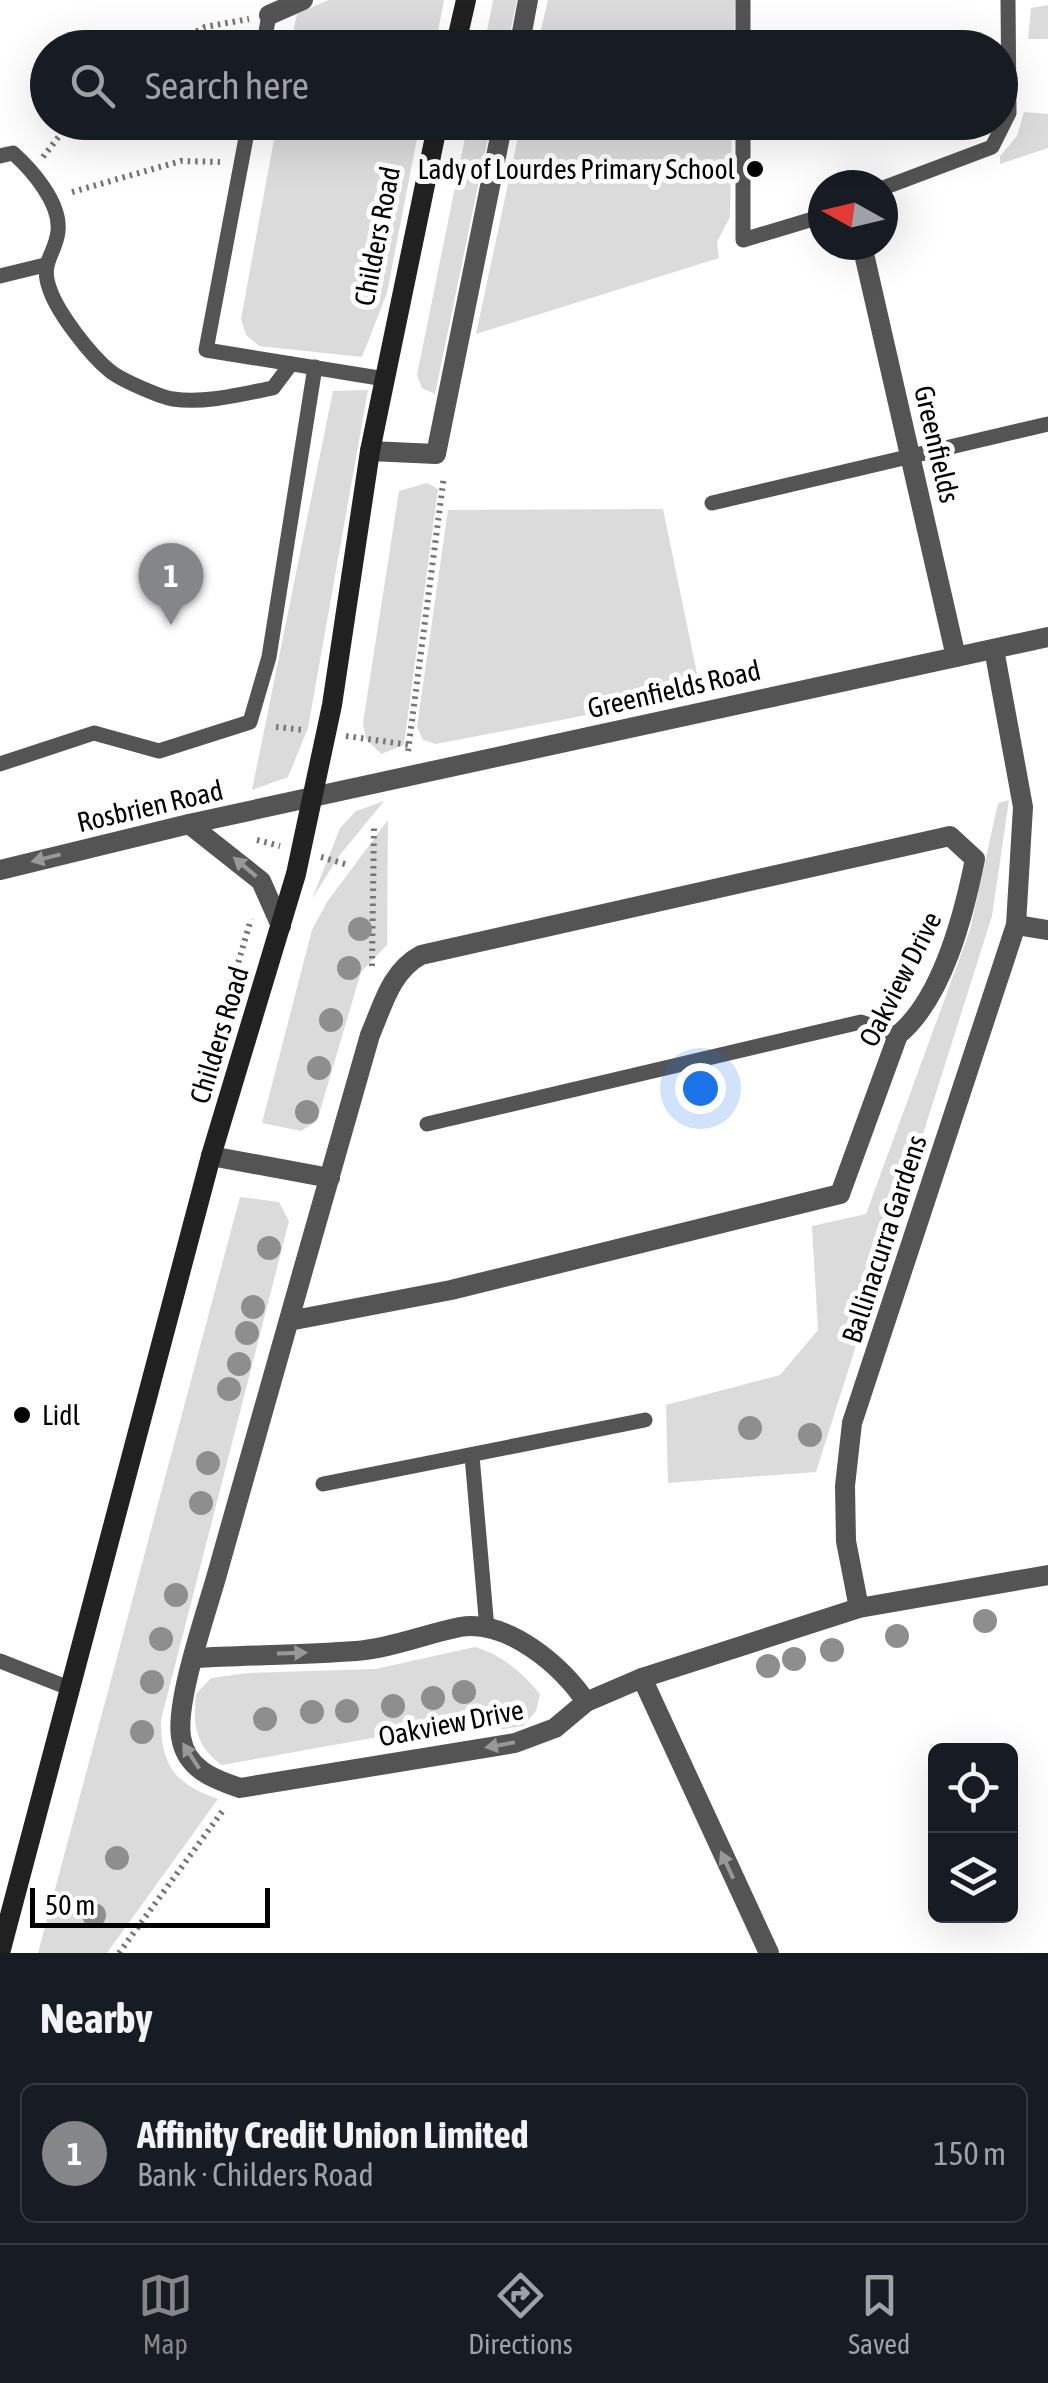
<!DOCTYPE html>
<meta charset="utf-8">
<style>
:root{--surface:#171b24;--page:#242831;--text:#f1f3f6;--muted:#9ea1a6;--line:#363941;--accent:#858687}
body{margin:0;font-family:"Asap Condensed",sans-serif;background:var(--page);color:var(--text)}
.controls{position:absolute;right:30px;bottom:30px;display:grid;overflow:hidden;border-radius:15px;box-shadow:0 10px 40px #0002}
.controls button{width:90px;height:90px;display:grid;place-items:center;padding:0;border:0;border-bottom:2px solid var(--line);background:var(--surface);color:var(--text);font:50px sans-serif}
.compass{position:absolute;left:808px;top:170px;width:90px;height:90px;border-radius:50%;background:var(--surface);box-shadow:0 10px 40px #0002;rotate:278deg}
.scale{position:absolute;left:30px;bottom:25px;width:240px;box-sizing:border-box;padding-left:10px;border:5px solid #000;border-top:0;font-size:28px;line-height:35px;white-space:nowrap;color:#000;-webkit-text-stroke:8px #fff;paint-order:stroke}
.you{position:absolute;left:700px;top:1088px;width:35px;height:35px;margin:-25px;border:8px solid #fff;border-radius:50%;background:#1a73e8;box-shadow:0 0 0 15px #1a73e833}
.badge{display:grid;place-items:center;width:65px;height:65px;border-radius:50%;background:var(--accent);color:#fff;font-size:32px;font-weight:700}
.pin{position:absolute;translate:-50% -82px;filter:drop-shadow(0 2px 5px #0008)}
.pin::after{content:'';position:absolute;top:52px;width:35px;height:30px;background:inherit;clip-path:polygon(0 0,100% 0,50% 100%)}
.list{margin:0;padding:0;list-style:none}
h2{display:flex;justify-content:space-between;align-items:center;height:130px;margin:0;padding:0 40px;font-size:42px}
h2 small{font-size:32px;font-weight:400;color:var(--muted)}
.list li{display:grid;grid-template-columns:65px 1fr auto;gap:30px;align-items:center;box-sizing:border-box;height:140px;margin:0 20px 20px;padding:0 20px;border:2px solid var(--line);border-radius:15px}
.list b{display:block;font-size:38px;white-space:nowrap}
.list p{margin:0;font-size:32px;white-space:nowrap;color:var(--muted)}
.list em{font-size:32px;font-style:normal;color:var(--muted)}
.icon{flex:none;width:55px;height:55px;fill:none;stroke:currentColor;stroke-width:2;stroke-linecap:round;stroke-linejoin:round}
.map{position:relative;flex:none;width:1048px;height:1953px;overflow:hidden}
.search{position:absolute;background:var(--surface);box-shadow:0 10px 40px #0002;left:30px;right:30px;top:30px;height:110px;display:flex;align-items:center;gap:25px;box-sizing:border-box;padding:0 35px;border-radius:55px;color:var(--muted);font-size:38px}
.sheet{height:290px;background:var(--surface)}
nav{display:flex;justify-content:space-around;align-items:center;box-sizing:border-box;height:140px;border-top:2px solid var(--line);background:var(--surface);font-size:28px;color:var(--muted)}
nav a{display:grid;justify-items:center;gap:5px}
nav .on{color:var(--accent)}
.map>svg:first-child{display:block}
.green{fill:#dbdbdb}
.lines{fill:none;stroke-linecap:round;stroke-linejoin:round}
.path{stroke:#767676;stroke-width:6;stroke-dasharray:2.5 5;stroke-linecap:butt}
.service{stroke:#545454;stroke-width:15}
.minor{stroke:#545454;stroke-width:20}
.tertiary{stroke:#545454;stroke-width:20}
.secondary{stroke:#212121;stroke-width:20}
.tree{fill:#8e8e8e}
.oneway{fill:#989898}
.poi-dot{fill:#000;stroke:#fff;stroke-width:4}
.labels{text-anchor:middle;stroke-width:10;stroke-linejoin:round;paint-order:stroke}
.poi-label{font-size:28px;fill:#000;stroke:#fff;text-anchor:end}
.street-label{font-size:28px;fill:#000;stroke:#fff}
</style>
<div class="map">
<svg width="1048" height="1953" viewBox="0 0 1048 1953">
<rect width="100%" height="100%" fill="#fff"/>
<g class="green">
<path d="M328,0h116l-9,47h-145l7,-33z"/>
<path d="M493,0h24l-10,47h-23z"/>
<path d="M548,0h187l-1,47h-197z"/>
<path d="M1048,5v34h-20l3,-31z"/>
<path d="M1024,112l24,2v34l-48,16v-8l17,-20z"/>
<path d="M277,123h143l-33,170 -25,64 -103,-11 -13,-11 -5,-16z"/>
<path d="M468,123h23l-56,271 -13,-6 -5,-13z"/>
<path d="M521,123h211l-2,94 -13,25 2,16 -243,76z"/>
<path d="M368,390l-60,338 -20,49 -36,13 81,-399z"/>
<path d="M427,483l11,6 -34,256 -23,9 -15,-15 -3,-16 36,-232z"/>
<path d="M663,509l38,184 -265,51 -13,-4 -6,-13 31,-217z"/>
<path d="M1009,800l-17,116 -176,556 -148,11 -2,-78 114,-30 38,-45 -6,-104 54,-12 104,-284 28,-127z"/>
<path d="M384,801l-45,55 -27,43 28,-71 16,-17z"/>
<path d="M388,820l-1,125 -26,27 -44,149 -16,10 -39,-8 50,-193 15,-28z"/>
<path d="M240,1197l39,5 10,19 -128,499c0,46 14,64 57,79l-111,154h-69z"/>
<path d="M475,1647c27,8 47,25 65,47l-4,17 -13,15 -20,3 -58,-4 -223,40c-27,-20 -29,-39 -26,-71l15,-16 37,-5 127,-4z"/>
</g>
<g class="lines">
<g class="path">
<path d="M163,48l42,-21 44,-8"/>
<path d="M43,157l27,-35"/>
<path d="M72,192l109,-31 39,1"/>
<path d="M276,727l28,3"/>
<path d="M346,736l64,9"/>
<path d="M408,751l36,-275"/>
<path d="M257,840l23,6"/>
<path d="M321,857l24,7"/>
<path d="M372,966l2,-140"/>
<path d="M232,984l19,-65"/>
<path d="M119,1953l105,-144"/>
</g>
<g class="service">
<path d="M743,0v48"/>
<path d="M263,48l6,-33"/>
<path d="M249,122l-43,228 179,29"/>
<path d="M743,122v118l80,-24"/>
<path d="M0,156l13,-3c19,17 48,50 45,78 -2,23 -19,31 -8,59 8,23 40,65 60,81 9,8 50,26 63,28 32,5 69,-5 100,-11l18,-24"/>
<path d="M883,188l109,-41 17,-34 -1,-113"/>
<path d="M0,276l45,-11"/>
<path d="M712,503l336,-79"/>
<path d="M0,764l94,-31 65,18 91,-29 19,-65 46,-290"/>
<path d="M427,1124l434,-102 37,13"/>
<path d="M472,1456l15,173"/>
<path d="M323,1484l322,-64"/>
<path d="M0,1661l69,27"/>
</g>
<g class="minor">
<path d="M269,15l34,-15"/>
<path d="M519,48l9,-48"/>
<path d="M862,245l94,412"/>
<path d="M370,451l66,3 67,-332"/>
<path d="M994,649l29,158 -7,118"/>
<path d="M211,1156l119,22"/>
<path d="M289,1321l162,-31 389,-96 58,-159c45,-37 66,-121 77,-176l-25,-23 -529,119c-30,16 -38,50 -51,80 -49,175 -101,350 -149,525 -11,43 -46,138 -40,177 5,32 32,42 59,51l275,-45 40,-15 31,-26 56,-24 217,-70 189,-33"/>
<path d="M859,1608l-13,-67 -1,-55 7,-63 164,-498 32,5"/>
<path d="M195,1658c53,-3 107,-3 161,-7 36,-3 69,-17 104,-24 47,-8 103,39 126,75"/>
<path d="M642,1678l127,275"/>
</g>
<g class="tertiary">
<path d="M189,824l72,57 20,45"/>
<path d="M0,870l189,-46 859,-187"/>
</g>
<g class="secondary">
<path d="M455,48l11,-48"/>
<path d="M0,1953l211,-797 85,-282 36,-169 38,-254 68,-329"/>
</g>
</g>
<g class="tree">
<circle cx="360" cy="929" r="12"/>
<circle cx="349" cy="968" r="12"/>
<circle cx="331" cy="1020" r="12"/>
<circle cx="319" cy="1068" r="12"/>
<circle cx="307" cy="1112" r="12"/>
<circle cx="269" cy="1248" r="12"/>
<circle cx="253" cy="1307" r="12"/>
<circle cx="247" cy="1333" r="12"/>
<circle cx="239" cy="1364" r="12"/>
<circle cx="229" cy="1389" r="12"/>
<circle cx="750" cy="1428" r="12"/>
<circle cx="810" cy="1435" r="12"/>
<circle cx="208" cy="1463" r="12"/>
<circle cx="201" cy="1503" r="12"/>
<circle cx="176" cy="1595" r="12"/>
<circle cx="985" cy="1621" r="12"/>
<circle cx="897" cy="1636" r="12"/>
<circle cx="161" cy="1639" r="12"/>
<circle cx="832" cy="1650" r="12"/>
<circle cx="794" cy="1659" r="12"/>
<circle cx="768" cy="1666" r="12"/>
<circle cx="152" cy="1682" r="12"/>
<circle cx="464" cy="1692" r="12"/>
<circle cx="433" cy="1698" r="12"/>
<circle cx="393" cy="1706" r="12"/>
<circle cx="347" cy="1711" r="12"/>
<circle cx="312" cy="1712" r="12"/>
<circle cx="265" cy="1719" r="12"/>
<circle cx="142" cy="1732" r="12"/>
<circle cx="117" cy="1858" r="12"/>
<circle cx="94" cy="1915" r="12"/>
</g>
<defs><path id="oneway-solid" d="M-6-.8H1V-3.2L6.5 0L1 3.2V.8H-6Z" transform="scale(2.5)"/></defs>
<g class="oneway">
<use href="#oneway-solid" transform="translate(46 858) rotate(166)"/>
<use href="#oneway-solid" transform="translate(245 867) rotate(-140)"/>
<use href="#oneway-solid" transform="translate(292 1653) rotate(-2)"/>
<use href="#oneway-solid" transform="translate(500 1745) rotate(170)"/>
<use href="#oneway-solid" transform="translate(191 1756) rotate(-123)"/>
<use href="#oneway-solid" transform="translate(727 1865) rotate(-115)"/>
</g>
<g class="poi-dot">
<circle cx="755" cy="169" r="10"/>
<circle cx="22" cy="1415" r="10"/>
</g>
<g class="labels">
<g class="poi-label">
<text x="735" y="179">Lady of Lourdes Primary School</text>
<text x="42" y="1425" text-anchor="start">Lidl</text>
</g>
<g class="street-label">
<text transform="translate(377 236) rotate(-79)" y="10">Childers Road</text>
<text transform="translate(937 444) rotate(77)" y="10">Greenfields</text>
<text transform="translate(674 689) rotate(-13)" y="10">Greenfields Road</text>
<text transform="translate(150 806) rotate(-13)" y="10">Rosbrien Road</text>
<text transform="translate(900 979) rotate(-63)" y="10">Oakview Drive</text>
<text transform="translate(219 1035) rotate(-73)" y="10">Childers Road</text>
<text transform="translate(884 1239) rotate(-72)" y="10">Ballinacurra Gardens</text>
<text transform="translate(451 1723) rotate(-11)" y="10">Oakview Drive</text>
</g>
</g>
</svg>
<div class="controls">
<button><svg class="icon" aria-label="locate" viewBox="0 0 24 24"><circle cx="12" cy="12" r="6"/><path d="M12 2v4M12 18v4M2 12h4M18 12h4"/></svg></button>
<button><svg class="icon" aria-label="layers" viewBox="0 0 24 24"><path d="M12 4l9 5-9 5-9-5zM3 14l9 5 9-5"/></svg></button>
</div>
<svg class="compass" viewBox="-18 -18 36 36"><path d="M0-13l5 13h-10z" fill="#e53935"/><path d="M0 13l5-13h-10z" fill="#9ea1a6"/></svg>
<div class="scale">50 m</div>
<div class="you"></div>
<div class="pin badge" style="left:171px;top:625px">1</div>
<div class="search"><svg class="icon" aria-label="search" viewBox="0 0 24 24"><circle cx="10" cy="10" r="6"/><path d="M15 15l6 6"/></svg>Search here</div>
</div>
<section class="sheet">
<h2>Nearby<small></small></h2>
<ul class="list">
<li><span class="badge">1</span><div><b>Affinity Credit Union Limited</b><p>Bank · Childers Road</p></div><em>150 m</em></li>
</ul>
</section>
<nav>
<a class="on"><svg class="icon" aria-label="map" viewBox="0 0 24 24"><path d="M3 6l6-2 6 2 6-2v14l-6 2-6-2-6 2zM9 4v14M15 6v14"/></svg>Map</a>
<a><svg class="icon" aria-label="directions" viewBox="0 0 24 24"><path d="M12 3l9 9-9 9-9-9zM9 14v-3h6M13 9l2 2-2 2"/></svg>Directions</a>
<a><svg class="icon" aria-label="saved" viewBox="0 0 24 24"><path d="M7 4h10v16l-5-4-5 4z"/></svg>Saved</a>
</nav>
